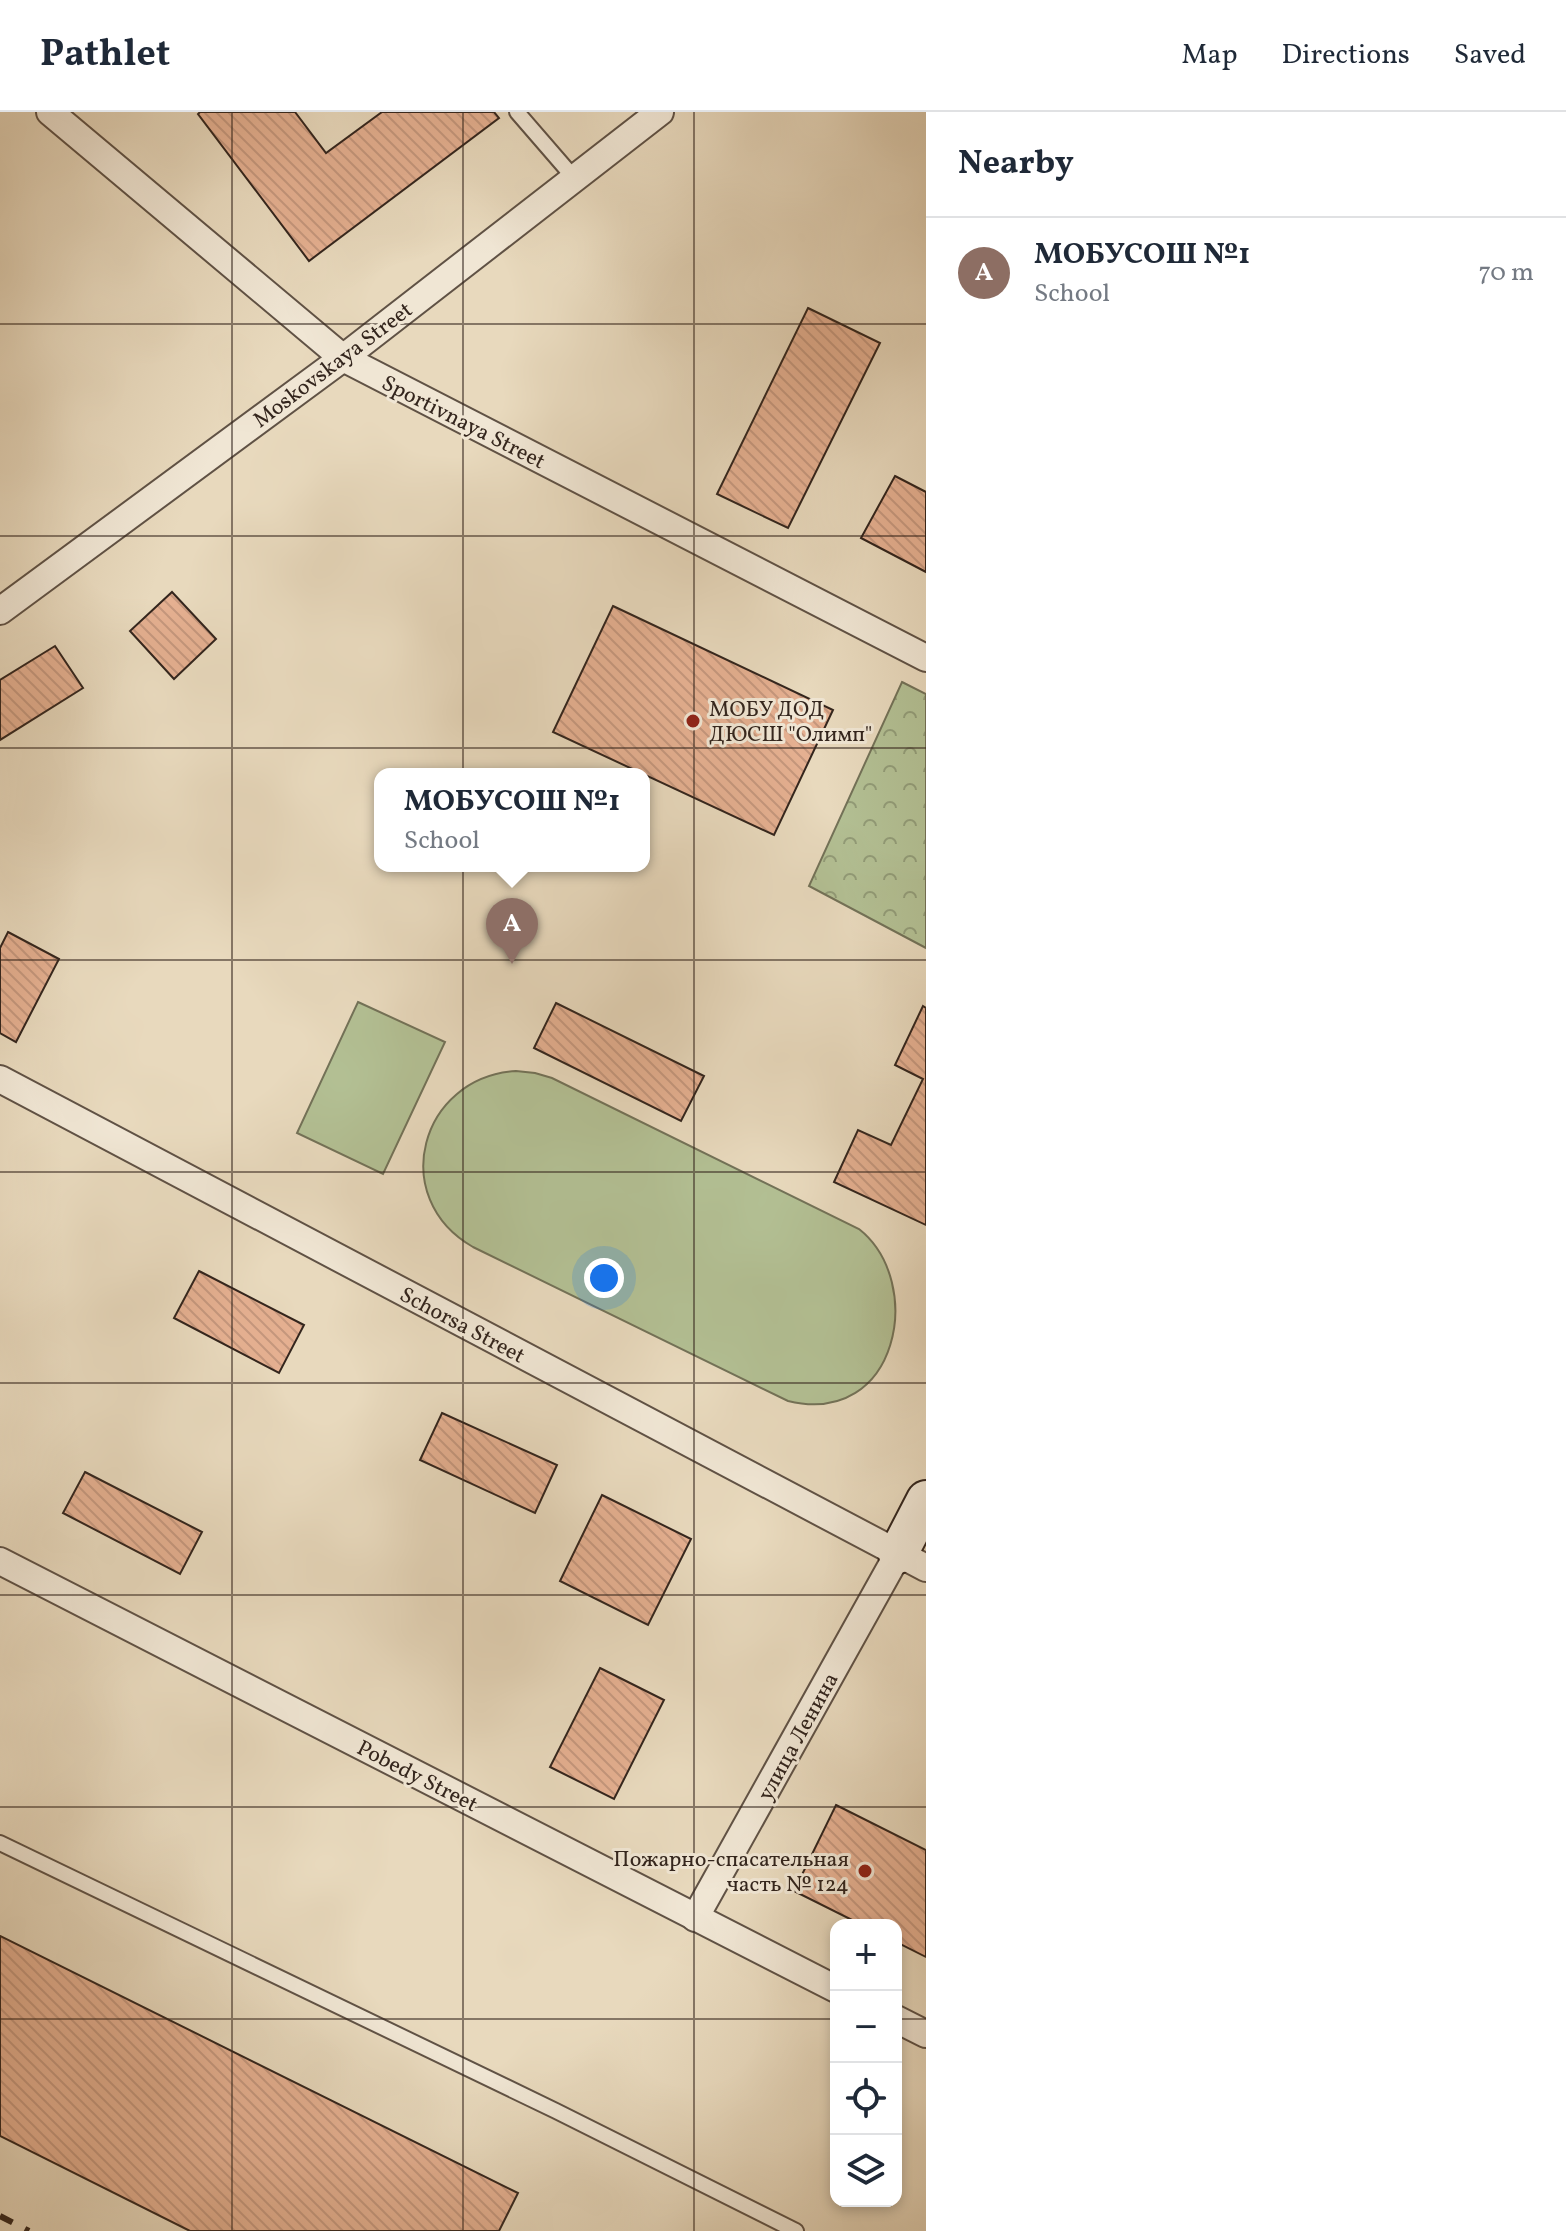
<!DOCTYPE html>
<meta charset="utf-8">
<style>
:root{--surface:#fff;--page:#f2f2f3;--text:#1f2937;--muted:#747a83;--line:#e0e1e3;--accent:#8f2418}
body{margin:0;font-family:Vollkorn,serif;background:var(--page);color:var(--text)}
.controls{position:absolute;right:24px;bottom:24px;display:grid;overflow:hidden;border-radius:16px;box-shadow:0 4px 12px #0003}
.controls button{width:72px;height:72px;display:grid;place-items:center;padding:0;border:0;border-bottom:2px solid var(--line);background:var(--surface);color:var(--text);font:40px sans-serif}
.you{position:absolute;left:604px;top:1166px;width:28px;height:28px;margin:-20px;border:6px solid #fff;border-radius:50%;background:#1a73e8;box-shadow:0 0 0 12px #1a73e833}
.badge{display:grid;place-items:center;width:52px;height:52px;border-radius:50%;background:var(--accent);color:#fff;font-size:26px;font-weight:700}
.pin{position:absolute;translate:-50% -66px;filter:drop-shadow(0 2px 4px #0008)}
.pin::after{content:'';position:absolute;top:42px;width:28px;height:24px;background:inherit;clip-path:polygon(0 0,100% 0,50% 100%)}
.popup{position:absolute;left:374px;top:656px;width:276px;height:104px;box-sizing:border-box;display:grid;place-content:center;border-radius:16px;background:var(--surface);filter:drop-shadow(0 2px 6px #0005);font-size:26px;white-space:nowrap;color:var(--muted)}
.popup b{font-size:30px;color:var(--text)}
.popup::after{content:'';position:absolute;left:50%;top:100%;margin-left:-16px;border:16px solid transparent;border-top-color:var(--surface)}
.list{margin:0;padding:0;list-style:none}
h2{display:flex;justify-content:space-between;align-items:center;height:104px;margin:0;padding:0 32px;font-size:34px}
h2 small{font-size:26px;font-weight:400;color:var(--muted)}
.list li{display:grid;grid-template-columns:52px 1fr auto;gap:24px;align-items:center;box-sizing:border-box;height:112px;padding:0 32px;border-top:2px solid var(--line)}
.list b{display:block;font-size:30px;white-space:nowrap}
.list p{margin:0;font-size:26px;white-space:nowrap;color:var(--muted)}
.list em{font-size:26px;font-style:normal;color:var(--muted)}
.icon{flex:none;width:44px;height:44px;fill:none;stroke:currentColor;stroke-width:2;stroke-linecap:round;stroke-linejoin:round}
.map{position:relative;flex:none;width:926px;height:2119px;overflow:hidden}
header{display:flex;align-items:center;gap:48px;box-sizing:border-box;height:112px;padding:0 40px;background:var(--surface);border-bottom:2px solid var(--line)}
header strong{font-size:38px}
nav{display:flex;gap:44px;margin-inline-start:auto;font-size:28px}
main{display:flex}
aside{flex:1;background:var(--surface)}
.map>svg:first-child{display:block}
.grass{fill:#b3c094;stroke:#737258;stroke-width:2}
.forest{fill:url(#forest-crowns);stroke:#737258;stroke-width:2}
.building{fill:url(#building-back-hatch);stroke:#33251d;stroke-width:2}
.lines{fill:none;stroke-linecap:round;stroke-linejoin:round}
.lane-casing{stroke:#605245;stroke-width:18}
.street-casing{stroke:#605245;stroke-width:30}
.secondary-casing{stroke:#33251d;stroke-width:42}
.lane{stroke:#f0e6d4;stroke-width:14}
.street{stroke:#f0e6d4;stroke-width:26}
.secondary{stroke:#f0e6d4;stroke-width:38}
.rail{stroke:#33251d;stroke-width:6;stroke-dasharray:14 14;stroke-linecap:butt}
.grid{fill:none;stroke:#33251d;stroke-width:2;stroke-opacity:0.55}
.poi-dot{fill:#8f2418;stroke:#f0e6d4;stroke-width:3}
.labels{text-anchor:middle;stroke-width:6;stroke-linejoin:round;paint-order:stroke}
.street-label{font-size:22px;fill:#33251d;stroke:#f0e6d4}
.poi-label{font-size:22px;fill:#33251d;stroke:#f0e6d4;text-anchor:start}
</style>
<header>
<strong>Pathlet</strong>
<nav><a>Map</a><a>Directions</a><a>Saved</a></nav>
</header>
<main>
<div class="map">
<svg width="926" height="2119" viewBox="0 0 926 2119">
<defs>
<pattern id="forest-crowns" width="20" height="18" patternUnits="userSpaceOnUse" patternTransform="scale(2)"><rect width="20" height="18" fill="#b3c094"/><path d="M2 6a3 3 0 1 1 6 0M12 15a3 3 0 1 1 6 0" fill="none" stroke="#929c78"/></pattern>
<pattern id="building-back-hatch" width="6" height="6" patternUnits="userSpaceOnUse" patternTransform="scale(2)"><rect width="6" height="6" fill="#e5b091"/><path d="M-1 5l2 2M0 0l6 6M5-1l2 2" fill="none" stroke="#c5977d"/></pattern>
</defs>
<rect width="100%" height="100%" fill="#e8d9bd"/>
<filter id="stains"><feTurbulence type="fractalNoise" baseFrequency=".0025" numOctaves="4"/><feColorMatrix values="0 0 0 0 .2 0 0 0 0 .09 0 0 0 0 .02 0 0 0 .5 -.17"/></filter>
<radialGradient id="worn" r=".72"><stop offset=".6" stop-color="#630" stop-opacity="0"/><stop offset="1" stop-color="#630" stop-opacity=".3"/></radialGradient>
<g class="grass">
<path d="M358,890l87,40 -62,132 -86,-41z"/>
<path d="M516,959l19,2 17,5 307,151c67,53 40,199 -71,172l-315,-154c-86,-49 -53,-170 43,-176z"/>
</g>
<path class="forest" d="M902,570l24,12v254l-117,-62z"/>
<g class="building">
<path d="M200,0h95l31,41 56,-41h112l5,6 -190,143 -111,-147z"/>
<path d="M808,196l72,35 -92,185 -71,-34z"/>
<path d="M895,364l31,16v80l-65,-34z"/>
<path d="M172,480l44,47 -42,40 -44,-48z"/>
<path d="M613,494l220,104 -59,125 -221,-103z"/>
<path d="M55,534l28,42 -83,52v-60z"/>
<path d="M8,820l51,27 -43,83 -16,-9v-85z"/>
<path d="M556,891l148,73 -23,45 -147,-73z"/>
<path d="M923,894l3,2v217l-92,-43 24,-52 33,15 32,-66 -28,-14z"/>
<path d="M199,1159l105,54 -25,48 -105,-55z"/>
<path d="M442,1301l115,52 -22,48 -115,-53z"/>
<path d="M85,1360l117,60 -22,42 -117,-61z"/>
<path d="M602,1383l89,44 -43,86 -88,-44z"/>
<path d="M600,1556l64,32 -50,99 -64,-32z"/>
<path d="M836,1693l90,45v107l-30,-15v-17h-34l-68,-34z"/>
<path d="M0,1824l518,257 -19,38h-309l-190,-95z"/>
</g>
<g class="lines">
<g class="lane-casing">
<g id="lane">
<path d="M517,0l58,67"/>
<path d="M0,1731l556,268 240,120"/>
</g>
</g>
<g class="street-casing">
<g id="street">
<path d="M50,0l293,246 583,300"/>
<path d="M0,499l343,-253 317,-246"/>
<path d="M0,967l926,489"/>
<path d="M0,1449l836,428"/>
<path d="M695,1806l203,-364"/>
<path d="M896,1907l30,15"/>
</g>
</g>
<g class="secondary-casing">
<path id="secondary" d="M898,1442l28,-54"/>
</g>
<use href="#lane" class="lane"/>
<use href="#street" class="street"/>
<use href="#secondary" class="secondary"/>
<path class="rail" d="M0,2104l29,15"/>
</g>
<path class="grid" d="M232,0v2119M463,0v2119M694,0v2119M0,212h926M0,424h926M0,636h926M0,848h926M0,1060h926M0,1271h926M0,1483h926M0,1695h926M0,1907h836M896,1907h30"/>
<g class="poi-dot">
<circle cx="693" cy="609" r="8"/>
<circle cx="865" cy="1759" r="8"/>
</g>
<g class="labels">
<g class="street-label">
<text transform="translate(332 252) rotate(-37)" y="8">Moskovskaya Street</text>
<text transform="translate(464 309) rotate(27)" y="8">Sportivnaya Street</text>
<text transform="translate(463 1212) rotate(28)" y="8">Schorsa Street</text>
<text transform="translate(797 1624) rotate(-61)" y="8">улица Ленина</text>
<text transform="translate(418 1663) rotate(27)" y="8">Pobedy Street</text>
</g>
<g class="poi-label">
<text x="709" y="604">МОБУ ДОД<tspan x="709" dy="25">ДЮСШ "Олимп"</tspan></text>
<text x="849" y="1754" text-anchor="end">Пожарно-спасательная<tspan x="849" dy="25">часть № 124</tspan></text>
</g>
</g>
<rect width="100%" height="100%" filter="url(#stains)"/>
<rect width="100%" height="100%" fill="url(#worn)"/>
</svg>
<div class="controls">
<button>+</button>
<button>−</button>
<button><svg class="icon" aria-label="locate" viewBox="0 0 24 24"><circle cx="12" cy="12" r="6"/><path d="M12 2v4M12 18v4M2 12h4M18 12h4"/></svg></button>
<button><svg class="icon" aria-label="layers" viewBox="0 0 24 24"><path d="M12 4l9 5-9 5-9-5zM3 14l9 5 9-5"/></svg></button>
</div>
<div class="you"></div>
<div class="pin badge" style="left:512px;top:852px;background:#8d6e63">A</div>
<div class="popup"><b>МОБУСОШ №1</b>School</div>
</div>
<aside>
<h2>Nearby<small></small></h2>
<ul class="list">
<li><span class="badge" style="background:#8d6e63">A</span><div><b>МОБУСОШ №1</b><p>School</p></div><em>70 m</em></li>
</ul>
</aside>
</main>
